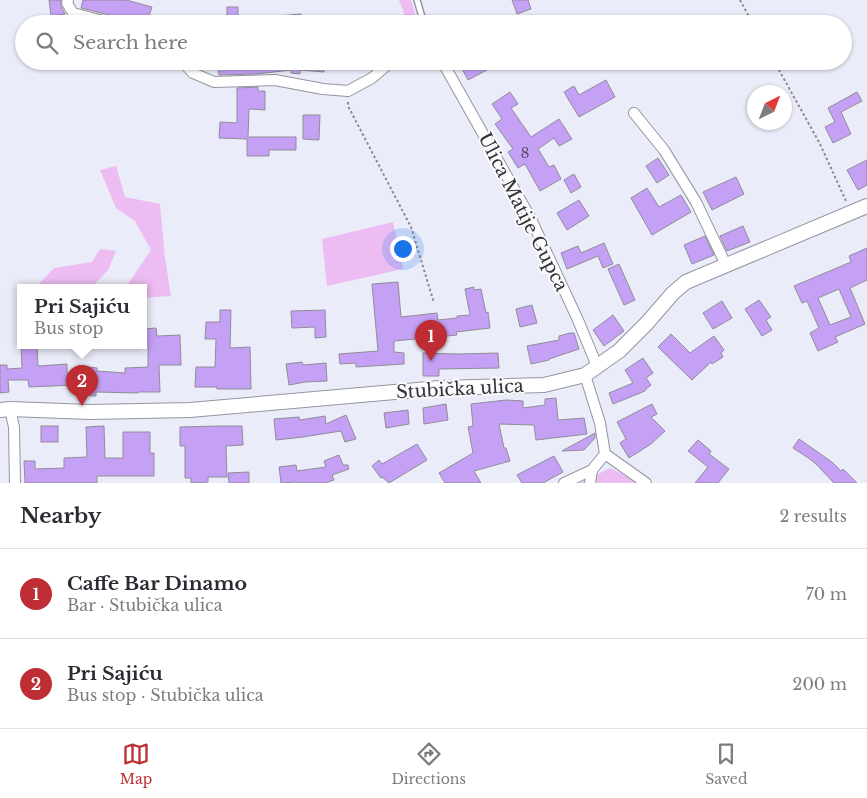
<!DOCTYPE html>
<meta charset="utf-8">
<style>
:root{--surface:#fff;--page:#f2f2f3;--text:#2b2b33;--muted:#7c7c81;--line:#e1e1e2;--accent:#bd2d33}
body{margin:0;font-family:"Libre Baskerville",serif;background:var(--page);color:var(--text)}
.compass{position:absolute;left:747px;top:85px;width:45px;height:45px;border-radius:50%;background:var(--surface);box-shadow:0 1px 4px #0004;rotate:42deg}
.you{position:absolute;left:402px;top:248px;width:18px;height:18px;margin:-12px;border:4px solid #fff;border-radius:50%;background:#1a73e8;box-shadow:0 0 0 8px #1a73e833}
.badge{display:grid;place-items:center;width:32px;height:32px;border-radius:50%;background:var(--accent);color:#fff;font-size:16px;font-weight:700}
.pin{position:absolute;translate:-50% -41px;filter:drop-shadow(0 1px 2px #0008)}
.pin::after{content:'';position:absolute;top:26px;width:18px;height:15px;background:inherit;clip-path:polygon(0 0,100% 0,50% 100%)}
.popup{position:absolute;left:17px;top:284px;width:130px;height:65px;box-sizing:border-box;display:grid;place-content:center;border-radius:0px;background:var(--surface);filter:drop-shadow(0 1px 4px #0005);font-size:16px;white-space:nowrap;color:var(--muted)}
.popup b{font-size:19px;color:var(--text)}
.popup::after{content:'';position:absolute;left:50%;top:100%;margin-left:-10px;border:10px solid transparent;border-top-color:var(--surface)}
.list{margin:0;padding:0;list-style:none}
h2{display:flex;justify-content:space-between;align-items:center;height:65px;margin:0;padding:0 20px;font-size:21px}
h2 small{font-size:16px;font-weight:400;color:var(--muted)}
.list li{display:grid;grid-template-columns:32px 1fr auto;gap:15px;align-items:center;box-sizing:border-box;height:90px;padding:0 20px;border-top:1px solid var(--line)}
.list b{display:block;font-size:19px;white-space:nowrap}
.list p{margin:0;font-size:16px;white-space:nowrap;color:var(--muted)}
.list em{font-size:16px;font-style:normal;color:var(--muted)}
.icon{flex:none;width:28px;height:28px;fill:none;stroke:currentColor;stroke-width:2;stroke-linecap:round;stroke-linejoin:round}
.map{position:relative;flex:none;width:867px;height:483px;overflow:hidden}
.search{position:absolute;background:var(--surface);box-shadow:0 1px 4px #0004;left:15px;right:15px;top:15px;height:55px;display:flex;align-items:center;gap:12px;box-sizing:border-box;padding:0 18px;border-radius:28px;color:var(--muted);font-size:19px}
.sheet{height:245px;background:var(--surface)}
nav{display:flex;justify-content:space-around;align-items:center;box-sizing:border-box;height:70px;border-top:1px solid var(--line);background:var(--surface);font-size:14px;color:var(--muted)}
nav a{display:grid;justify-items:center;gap:2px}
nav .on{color:var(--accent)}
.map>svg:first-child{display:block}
.green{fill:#edbcf2}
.building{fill:#c4a1f4;stroke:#918c98;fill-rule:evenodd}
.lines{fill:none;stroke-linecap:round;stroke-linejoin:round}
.service-casing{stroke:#9495a1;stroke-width:8}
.minor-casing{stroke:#9495a1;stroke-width:12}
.secondary-casing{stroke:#9495a1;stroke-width:16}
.path{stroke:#8a8a93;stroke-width:2;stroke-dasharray:2.5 2.5;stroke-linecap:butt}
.service{stroke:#fff;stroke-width:5}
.minor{stroke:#fff;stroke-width:10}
.secondary{stroke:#fff;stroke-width:14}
.labels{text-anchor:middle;stroke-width:4;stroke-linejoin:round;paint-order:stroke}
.number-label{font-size:15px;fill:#564e66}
.street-label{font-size:18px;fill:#323237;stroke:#fafafd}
</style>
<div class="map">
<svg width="867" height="483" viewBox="0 0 867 483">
<rect width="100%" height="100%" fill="#ebecf9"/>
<g class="green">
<path d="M399,0h12l7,24h-10z"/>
<path d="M116,166l9,31 35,7 5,54 6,38 -28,2v-11h-17l25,-37 -16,-29 -19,-13 -16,-38z"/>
<path d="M393,222l10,47 -76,17 -5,-47z"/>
<path d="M100,249l16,2 -8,19 -16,17h-56l18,-19 38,-6z"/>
<path d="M610,468l21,10 6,5h-57z"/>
</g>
<g class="building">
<path d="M49,0h12v6l4,8 -14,2z"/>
<path d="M83,0h43l26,7 -5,15 -21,-6 -1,3 -44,-11z"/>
<path d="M512,0h16l3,9 -14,5z"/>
<rect x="227" y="7" width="11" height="17"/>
<path d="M301,14l1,10h-35v-7z"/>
<path d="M244,61h80v11l-24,-2v4l-9,-1v-3l-34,4 -38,1 -1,-7 26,-1z"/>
<path d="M458,61h46l-36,19z"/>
<path d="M606,80l9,17 -36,20 -15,-25 10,-6 5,9z"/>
<path d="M258,87v4h7v19l-16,-1 -1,28h48v13h-27v6h-22v-17l-28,-1 1,-16 17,1v-35z"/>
<path d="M510,92l8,12 -7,4 20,29 28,-18 13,20 -13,7 -5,-8 -16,11 11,18 5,-2 7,14 -21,12 -15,-27 -7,4 -10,-16 5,-3 -18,-25 7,-5 -10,-15z"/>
<path d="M857,92l5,9 -21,11 10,22 -18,9 -8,-16 10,-5 -7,-14z"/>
<path d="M303,115h17l-1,25 -16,-1z"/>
<path d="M658,158l11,17 -12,8 -11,-17z"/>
<path d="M867,160v25l-9,5 -11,-20z"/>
<path d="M574,174l7,13 -10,6 -7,-13z"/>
<path d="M736,177l8,17 -32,16 -9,-18z"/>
<path d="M647,188l12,19 22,-12 10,17 -39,23 -21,-37z"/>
<path d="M579,200l10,16 -22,14 -10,-17z"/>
<path d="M743,226l7,16 -23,9 -7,-15z"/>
<path d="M705,236l9,19 -22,9 -8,-19z"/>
<path d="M604,243l9,21 -10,4 -5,-12 -31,13 -6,-16 17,-7 3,7z"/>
<path d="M867,248v32l-17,8 15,36 -30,13 3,5 -20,9 -8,-18 9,-5 -12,-27 -5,2 -8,-17 57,-24 -2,-6zM839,289l12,28 -21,8 -12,-27z"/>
<path d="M619,264l16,36 -11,5 -16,-36z"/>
<path d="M398,282l3,35 36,-4 1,7 19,-2v-2l13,-1 -5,-26 9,-2v3l7,-1 5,24 2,-1 2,16 -34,4 1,3 -63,6v11l10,1v11l-48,3v-4l-16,1 -1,-10 39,-3 -6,-67z"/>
<path d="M759,300l12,17 -5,3 6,10 -10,6 -17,-27z"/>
<path d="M722,301l10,17 -19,11 -10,-16z"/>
<path d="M532,305l5,18 -17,4 -4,-18z"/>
<path d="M220,310h11l-1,38 20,-1 1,42h-34v-2h-22l1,-20h19l1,-28h-11l1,-17h14z"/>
<path d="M325,310l1,27 -11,1v-11l-23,1 -1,-17z"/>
<path d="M613,315l11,16 -20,15 -11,-16z"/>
<path d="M156,328l1,8 23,-1 1,30h-22l1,27h-22v1l-42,-1v4l-20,-1v-10l-47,2 -1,-7h-20l1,12 -9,1v-28h7v4l15,-1 -1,-23h16l1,21 29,-2v9l21,1v-7l9,1v3l28,2v-5l23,-1v-21h-5v-17z"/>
<path d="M570,333h4l5,16 -30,10v1l-18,4 -4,-18 32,-6v-4z"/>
<path d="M671,334l19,19 24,-17 10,14 -3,3 2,4 -11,7 -1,-2 -19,18 -34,-33z"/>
<path d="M423,353l34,1 41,-1 1,15 -60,1v7h-16z"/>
<path d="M643,358l10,15 -7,5 5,7 -6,5v1l-32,13 -4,-11 24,-10 -8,-13z"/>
<path d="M302,362l1,3 23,-2 1,18 -22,1 -16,3 -3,-21z"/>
<path d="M556,398l2,22 26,-2 3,16 -51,6 -2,-15 -35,-1 5,24h2l4,13 -36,10 7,12h-36l-6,-10 34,-20 -5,-26 5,-1 -2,-22 35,-4 17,1v7l22,-3v-6z"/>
<path d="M446,404l2,16 -24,4 -1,-16z"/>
<path d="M652,404l5,10 -6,3 14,14 -14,13 -22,14 -9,-15 6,-4 -9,-17z"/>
<path d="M408,410l1,14 -23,4 -2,-15z"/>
<path d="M346,415l10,24 -11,3 -4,-11 -38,6 -27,3 -2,-21 25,-2 1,3 25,-4 1,8z"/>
<rect x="41" y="426" width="17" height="16"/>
<path d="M104,426l1,32h18v-26h27v21h4v23h-57v7h-72l-1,-22h11v8l29,-1v-10l23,-1 -1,-30z"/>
<path d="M220,426h22l1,19 -17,1 1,31h-19v5l-17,1v-5h-6v-32h-5v-19z"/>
<path d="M595,433v5l-11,12 -22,1z"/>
<path d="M799,439l23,16 11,8 8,8 2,-2 14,14h-23l-18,-19 -9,-7 -14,-9z"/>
<path d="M698,440l13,11 -2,3 20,15 -11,14h-23l13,-16 -20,-16z"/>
<path d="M417,444l10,16 -38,23 -7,-6 -1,1 -9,-12 7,-6 3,4z"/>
<path d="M339,455l4,10h5l1,4 -17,6 2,5 -9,3h-27l-1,-1 -16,1 -2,-16 17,-2 1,6 29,-4 -2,-6z"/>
<path d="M554,456l9,16 -20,11h-21l-5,-8z"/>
<path d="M249,472v11h-20l-1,-10z"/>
</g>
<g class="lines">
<g class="service-casing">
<path id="service" d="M417,0l7,24"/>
</g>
<g class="minor-casing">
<g id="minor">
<path d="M68,0l-1,3 6,10 41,11"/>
<path d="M182,61l11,12 21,9 61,-2 48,9 25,2 24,-13 20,-17"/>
<path d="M442,61l89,158 47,101 19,46"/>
<path d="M634,113l30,37 32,52 30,63"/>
<path d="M10,409l4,18 1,56"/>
<path d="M605,454l41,29"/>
<path d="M564,483l28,-13 13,-16 -5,-31 -15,-48"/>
<path d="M590,483l2,-13"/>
</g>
</g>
<g class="secondary-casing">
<path id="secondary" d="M0,410l10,-1 80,3 100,-2 250,-22 104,-3 41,-10 34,-24 28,-28 26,-30 13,-11 181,-76"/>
</g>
<g class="path">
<path d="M740,0l13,24"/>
<path d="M774,61l46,83 26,57"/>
<path d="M348,102v4l63,121 23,76"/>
</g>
<use href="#service" class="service"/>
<use href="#minor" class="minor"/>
<use href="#secondary" class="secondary"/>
</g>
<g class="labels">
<g class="number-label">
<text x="525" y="158">8</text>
</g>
<g class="street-label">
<text transform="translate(523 212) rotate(63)" y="6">Ulica Matije Gupca</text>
<text transform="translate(460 389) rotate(-3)" y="6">Stubička ulica</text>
</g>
</g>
</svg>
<svg class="compass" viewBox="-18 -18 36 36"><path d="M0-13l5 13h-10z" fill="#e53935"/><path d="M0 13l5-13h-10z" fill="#7c7c81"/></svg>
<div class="you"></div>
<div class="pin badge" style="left:431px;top:361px">1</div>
<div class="pin badge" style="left:82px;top:406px">2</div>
<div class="popup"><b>Pri Sajiću</b>Bus stop</div>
<div class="search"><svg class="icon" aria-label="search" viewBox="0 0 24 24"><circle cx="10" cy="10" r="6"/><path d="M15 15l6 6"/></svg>Search here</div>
</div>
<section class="sheet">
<h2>Nearby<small>2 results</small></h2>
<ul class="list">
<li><span class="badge">1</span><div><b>Caffe Bar Dinamo</b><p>Bar · Stubička ulica</p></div><em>70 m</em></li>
<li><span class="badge">2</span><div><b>Pri Sajiću</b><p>Bus stop · Stubička ulica</p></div><em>200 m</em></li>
</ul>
</section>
<nav>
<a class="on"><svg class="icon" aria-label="map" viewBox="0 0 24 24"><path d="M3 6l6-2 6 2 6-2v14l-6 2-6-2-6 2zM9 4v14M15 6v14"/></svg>Map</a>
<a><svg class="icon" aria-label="directions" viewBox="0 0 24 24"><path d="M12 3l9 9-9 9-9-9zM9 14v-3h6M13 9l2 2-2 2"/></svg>Directions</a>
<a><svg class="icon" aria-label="saved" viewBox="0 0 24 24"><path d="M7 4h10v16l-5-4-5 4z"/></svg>Saved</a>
</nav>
